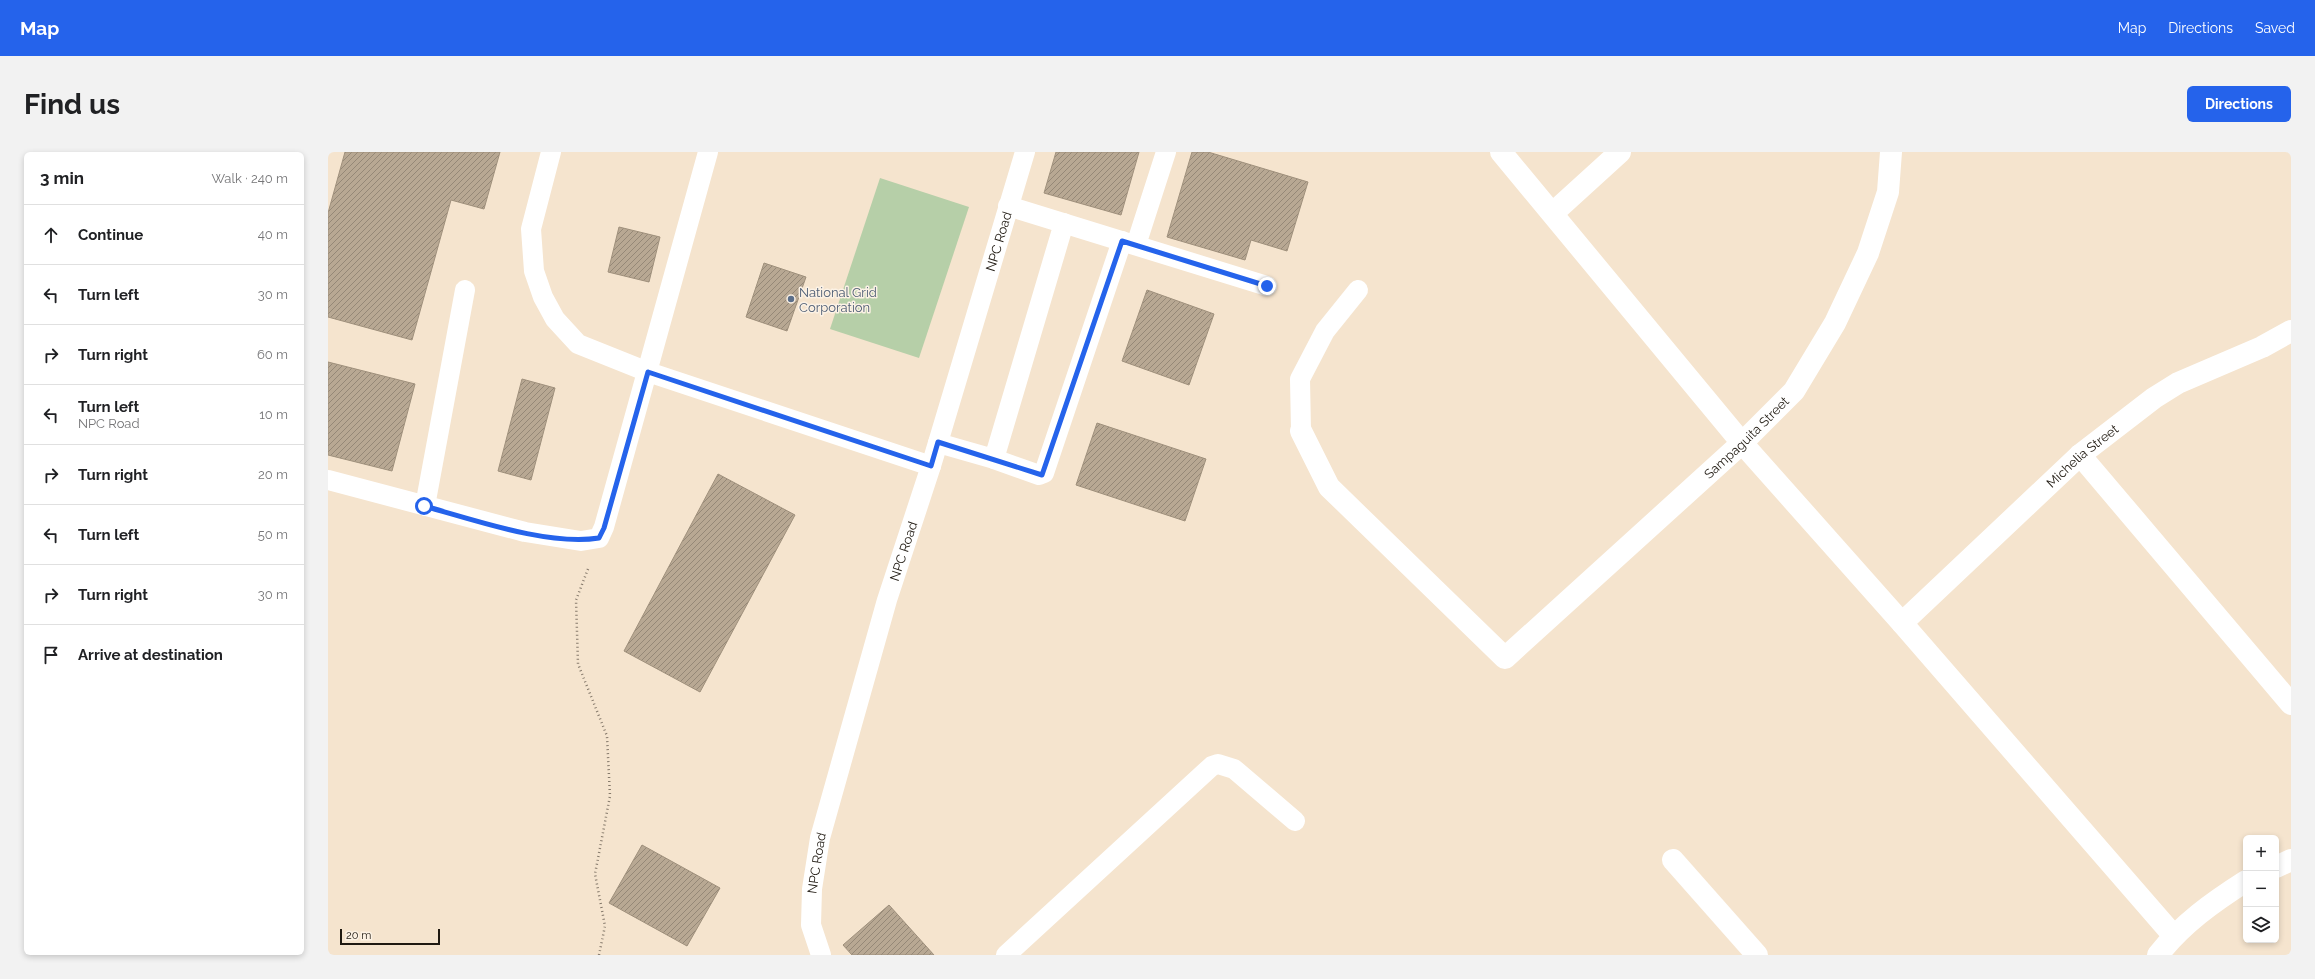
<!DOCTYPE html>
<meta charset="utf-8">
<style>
:root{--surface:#fff;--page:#f2f2f2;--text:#202124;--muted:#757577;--line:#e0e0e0;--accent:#2563eb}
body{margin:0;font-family:Raleway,sans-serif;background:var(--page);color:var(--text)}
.controls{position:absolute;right:12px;bottom:12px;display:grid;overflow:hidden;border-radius:6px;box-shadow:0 2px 6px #0003}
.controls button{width:36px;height:36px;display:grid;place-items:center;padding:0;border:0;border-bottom:1px solid var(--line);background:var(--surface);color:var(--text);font:20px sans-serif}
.scale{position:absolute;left:12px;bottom:10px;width:100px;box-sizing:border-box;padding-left:4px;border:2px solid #1f1911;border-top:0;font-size:11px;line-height:14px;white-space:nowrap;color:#1f1911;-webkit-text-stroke:3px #fcf2e5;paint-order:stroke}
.stop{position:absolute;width:12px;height:12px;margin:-9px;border:3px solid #2563eb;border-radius:50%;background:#fff}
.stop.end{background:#2563eb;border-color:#fff;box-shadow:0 1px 4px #0008}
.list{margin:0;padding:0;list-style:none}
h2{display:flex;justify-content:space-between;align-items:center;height:52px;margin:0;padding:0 16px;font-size:17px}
h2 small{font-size:13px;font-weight:400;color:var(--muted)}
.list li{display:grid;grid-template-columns:26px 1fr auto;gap:12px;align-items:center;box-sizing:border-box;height:60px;padding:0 16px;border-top:1px solid var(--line)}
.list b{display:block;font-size:15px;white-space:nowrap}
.list p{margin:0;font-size:13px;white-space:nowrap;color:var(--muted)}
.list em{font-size:13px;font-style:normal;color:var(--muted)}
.icon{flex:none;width:22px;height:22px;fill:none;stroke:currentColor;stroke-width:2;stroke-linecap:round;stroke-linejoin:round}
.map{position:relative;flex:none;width:1963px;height:803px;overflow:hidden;border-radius:6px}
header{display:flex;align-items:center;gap:24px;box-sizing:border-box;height:56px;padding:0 20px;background:var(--accent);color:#fff}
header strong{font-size:19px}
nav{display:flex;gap:22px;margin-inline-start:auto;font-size:14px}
.intro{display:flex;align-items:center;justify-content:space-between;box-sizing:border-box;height:96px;padding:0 24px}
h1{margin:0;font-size:28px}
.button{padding:10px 18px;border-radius:6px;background:var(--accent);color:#fff;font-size:14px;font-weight:700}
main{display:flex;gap:24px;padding:0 24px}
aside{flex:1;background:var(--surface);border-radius:6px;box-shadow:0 2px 6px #0003}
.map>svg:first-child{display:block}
.pitch{fill:#b6cfa8}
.building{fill:url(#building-hatch);stroke:#9f907c}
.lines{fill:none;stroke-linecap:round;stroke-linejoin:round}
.path{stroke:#867a6c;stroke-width:2.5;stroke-dasharray:1 3;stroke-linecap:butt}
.service{stroke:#fff;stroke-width:20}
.minor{stroke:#fff;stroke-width:22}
.route{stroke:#2563eb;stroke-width:5}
.service-dot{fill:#5c6f8a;stroke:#fcf2e5;stroke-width:1.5}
.labels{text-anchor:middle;stroke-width:3;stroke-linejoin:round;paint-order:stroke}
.street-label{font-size:13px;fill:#1f1911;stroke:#fcf2e5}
.service-label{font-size:13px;fill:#4e5e75;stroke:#fcf2e5;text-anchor:start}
</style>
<header>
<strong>Map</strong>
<nav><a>Map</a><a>Directions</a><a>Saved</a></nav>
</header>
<div class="intro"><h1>Find us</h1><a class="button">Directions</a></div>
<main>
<aside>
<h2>3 min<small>Walk · 240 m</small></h2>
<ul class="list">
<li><svg class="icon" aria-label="ahead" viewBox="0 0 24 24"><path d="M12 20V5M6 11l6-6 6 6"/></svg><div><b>Continue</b></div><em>40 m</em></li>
<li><svg class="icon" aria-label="left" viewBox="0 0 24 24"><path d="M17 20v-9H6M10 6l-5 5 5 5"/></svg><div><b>Turn left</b></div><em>30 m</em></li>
<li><svg class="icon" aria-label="right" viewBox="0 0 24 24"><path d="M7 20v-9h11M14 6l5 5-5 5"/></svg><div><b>Turn right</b></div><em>60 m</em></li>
<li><svg class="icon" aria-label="left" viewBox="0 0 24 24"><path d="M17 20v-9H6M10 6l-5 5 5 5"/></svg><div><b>Turn left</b><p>NPC Road</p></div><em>10 m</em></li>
<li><svg class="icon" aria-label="right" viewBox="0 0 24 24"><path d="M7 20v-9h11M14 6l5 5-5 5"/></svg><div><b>Turn right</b></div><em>20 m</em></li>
<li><svg class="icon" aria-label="left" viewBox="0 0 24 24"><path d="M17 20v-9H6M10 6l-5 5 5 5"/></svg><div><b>Turn left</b></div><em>50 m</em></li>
<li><svg class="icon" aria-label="right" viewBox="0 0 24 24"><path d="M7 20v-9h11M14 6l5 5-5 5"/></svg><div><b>Turn right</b></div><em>30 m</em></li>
<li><svg class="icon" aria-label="arrive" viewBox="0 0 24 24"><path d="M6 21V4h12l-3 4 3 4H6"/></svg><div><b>Arrive at destination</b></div></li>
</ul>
</aside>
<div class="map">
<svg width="1963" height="803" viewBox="0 0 1963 803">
<defs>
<pattern id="building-hatch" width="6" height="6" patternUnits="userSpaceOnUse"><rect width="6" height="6" fill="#b8a893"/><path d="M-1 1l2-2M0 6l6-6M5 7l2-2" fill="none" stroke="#958877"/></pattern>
</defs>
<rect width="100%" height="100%" fill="#f5e4ce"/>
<path class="pitch" d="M552,26l89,29 -50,151 -89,-29z"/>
<g class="building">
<path d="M17,0h155l-16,57 -33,-9 -39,140 -84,-23v-104z"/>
<path d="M728,0h83l-18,63 -77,-22z"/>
<path d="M864,0h16l100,30 -21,69 -36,-11 -6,20 -78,-23z"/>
<path d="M291,75l41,10 -11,45 -41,-10z"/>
<path d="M436,111l42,14 -19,54 -41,-14z"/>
<path d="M819,138l67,24 -25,71 -67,-24z"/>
<path d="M0,210l87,22 -23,87 -64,-16z"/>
<path d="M194,227l33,9 -24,92 -33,-9z"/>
<path d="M769,271l109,36 -21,62 -109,-36z"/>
<path d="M390,322l77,41 -95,177 -76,-41z"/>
<path d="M314,693l78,43 -33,58 -78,-43z"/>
<path d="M561,753l45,50h-82l-9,-10z"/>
</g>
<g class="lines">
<path class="path" d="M260,417l-12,31 2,64 29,72 3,60 -15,78 10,52 -6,29"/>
<g class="service">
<path d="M223,0l-20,77 3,42 9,26 12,22 23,25 70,28 283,94"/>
<path d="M680,54l259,80"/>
<path d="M808,93l30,-93"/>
<path d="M973,279l-1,-52 25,-48 33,-41"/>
<path d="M610,291l56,16 70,-236"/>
<path d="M666,307l45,16 5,-2 78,-232"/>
<path d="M0,328l197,52 56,9 18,-3 5,-11 104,-375"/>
<path d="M97,354l40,-216"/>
<path id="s1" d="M493,803l-10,-30 1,-36 8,-51 67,-238 44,-134 94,-314"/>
<path d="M678,803l206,-189 6,-2 16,5 61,52"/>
</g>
<g class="minor">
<path d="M1173,0l241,291 160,180 271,312"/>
<path d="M1225,61l67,-61"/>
<path id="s2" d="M973,279l28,56 176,171 237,-215 52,-52 41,-68 33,-70 20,-61 3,-40"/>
<path d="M1752,303l211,249"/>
<path id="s3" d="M1574,471l178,-168 74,-57 24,-15 84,-36 29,-16"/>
<path d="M1345,708l84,95"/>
<path d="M1948,715l15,-7"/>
<path d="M1830,803c24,-31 55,-53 88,-74"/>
</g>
</g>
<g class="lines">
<path class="route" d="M96,354c51,14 124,40 175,32l5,-10 44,-156 283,94 7,-24 104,33 80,-234 145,45"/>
</g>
<circle class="service-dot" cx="463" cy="147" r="4"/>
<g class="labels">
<g class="street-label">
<text dy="5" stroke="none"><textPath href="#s1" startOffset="742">NPC Road</textPath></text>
<text dy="5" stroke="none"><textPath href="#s2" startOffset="635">Sampaguita Street</textPath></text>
<text dy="5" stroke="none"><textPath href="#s3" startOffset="246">Michelia Street</textPath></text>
<text dy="5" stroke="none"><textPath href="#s1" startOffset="418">NPC Road</textPath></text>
<text dy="5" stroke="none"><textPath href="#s1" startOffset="94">NPC Road</textPath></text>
</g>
<g class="service-label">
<text x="471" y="145">National Grid<tspan x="471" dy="15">Corporation</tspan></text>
</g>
</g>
</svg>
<div class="controls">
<button>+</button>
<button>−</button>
<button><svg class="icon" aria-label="layers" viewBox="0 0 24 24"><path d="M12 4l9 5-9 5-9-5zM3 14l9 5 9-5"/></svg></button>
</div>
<div class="scale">20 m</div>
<div class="stop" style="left:96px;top:354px"></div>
<div class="stop end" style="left:939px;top:134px"></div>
</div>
</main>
